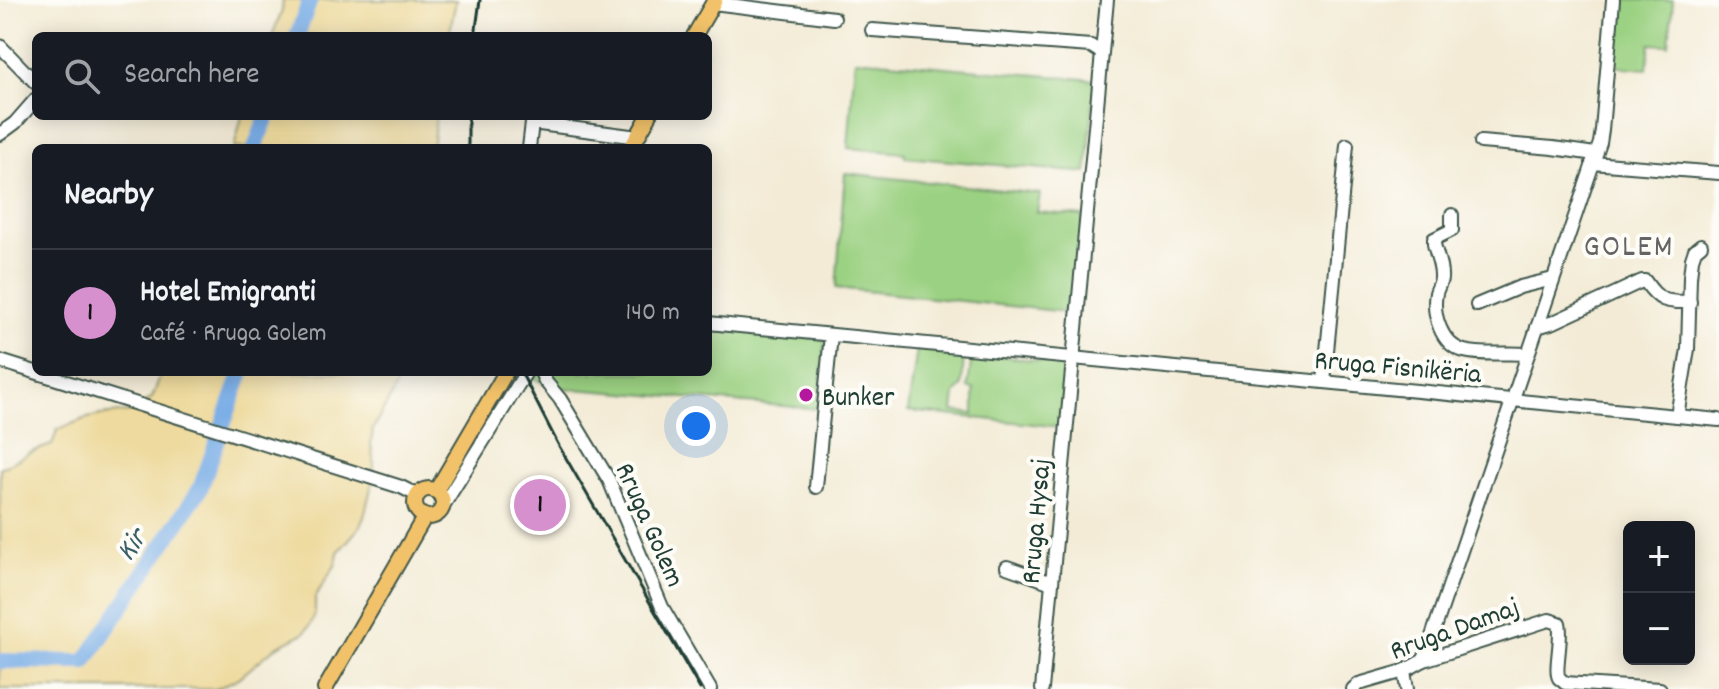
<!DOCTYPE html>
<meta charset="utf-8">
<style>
:root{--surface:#171b24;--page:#242831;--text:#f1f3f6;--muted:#9ea1a6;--line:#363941;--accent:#d690ce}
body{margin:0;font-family:Dekko,sans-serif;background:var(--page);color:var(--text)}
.controls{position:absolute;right:24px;bottom:24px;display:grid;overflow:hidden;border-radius:12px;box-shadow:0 4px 20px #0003}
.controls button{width:72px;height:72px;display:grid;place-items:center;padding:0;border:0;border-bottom:2px solid var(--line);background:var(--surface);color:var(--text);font:40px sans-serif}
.you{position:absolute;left:696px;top:426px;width:28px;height:28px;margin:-20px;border:6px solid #fff;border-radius:50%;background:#1a73e8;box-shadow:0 0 0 12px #1a73e833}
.badge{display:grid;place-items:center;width:52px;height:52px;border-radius:50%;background:var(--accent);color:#111;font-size:26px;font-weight:700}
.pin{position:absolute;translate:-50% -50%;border:4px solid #fff;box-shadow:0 2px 8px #0006}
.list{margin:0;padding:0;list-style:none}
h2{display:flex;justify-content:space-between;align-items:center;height:104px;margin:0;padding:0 32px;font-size:34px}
h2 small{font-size:26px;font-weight:400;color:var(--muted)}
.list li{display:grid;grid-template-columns:52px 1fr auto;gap:24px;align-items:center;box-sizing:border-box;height:128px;padding:0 32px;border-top:2px solid var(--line)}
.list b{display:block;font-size:30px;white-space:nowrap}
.list p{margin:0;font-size:26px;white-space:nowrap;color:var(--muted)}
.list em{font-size:26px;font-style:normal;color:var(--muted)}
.icon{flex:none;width:44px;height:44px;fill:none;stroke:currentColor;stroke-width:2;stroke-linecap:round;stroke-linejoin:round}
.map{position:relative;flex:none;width:1719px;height:689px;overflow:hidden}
.search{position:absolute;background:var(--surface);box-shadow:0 4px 20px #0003;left:32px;top:32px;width:680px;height:88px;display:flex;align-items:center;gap:20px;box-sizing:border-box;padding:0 28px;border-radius:12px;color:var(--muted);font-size:30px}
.panel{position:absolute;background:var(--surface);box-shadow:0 4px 20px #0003;left:32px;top:144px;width:680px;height:232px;border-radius:12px}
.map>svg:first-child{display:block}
.green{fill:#9bd182;stroke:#5d875b;stroke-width:2}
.sand{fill:#eeda9e;stroke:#868c69;stroke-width:2}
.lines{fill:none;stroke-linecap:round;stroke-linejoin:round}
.river{stroke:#79ade6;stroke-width:16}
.minor-casing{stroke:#3f574c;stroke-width:16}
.major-casing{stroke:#3f574c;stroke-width:18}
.minor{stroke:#fff;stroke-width:12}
.major{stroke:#f2c26a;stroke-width:14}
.rail{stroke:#1f3d34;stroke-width:3}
.poi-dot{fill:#b5179e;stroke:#fdfcf7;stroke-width:3}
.labels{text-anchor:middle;stroke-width:8;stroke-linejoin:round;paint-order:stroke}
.street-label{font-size:28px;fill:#1f3d34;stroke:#fdfcf7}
.poi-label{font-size:28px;fill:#1f3d34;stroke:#fdfcf7;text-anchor:start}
.water-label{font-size:30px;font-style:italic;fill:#3a5f69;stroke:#fdfcf7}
.quarter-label{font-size:32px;letter-spacing:2px;fill:#656465;stroke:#fdfcf7}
</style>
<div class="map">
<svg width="1719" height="689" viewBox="0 0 1719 689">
<rect width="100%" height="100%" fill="#fdfcf7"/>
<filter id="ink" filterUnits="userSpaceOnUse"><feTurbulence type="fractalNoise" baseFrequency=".0125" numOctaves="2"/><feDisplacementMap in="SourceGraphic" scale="16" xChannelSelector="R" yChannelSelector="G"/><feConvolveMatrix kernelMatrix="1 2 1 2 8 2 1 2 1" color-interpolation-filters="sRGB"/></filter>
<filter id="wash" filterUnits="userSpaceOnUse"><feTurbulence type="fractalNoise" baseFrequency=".006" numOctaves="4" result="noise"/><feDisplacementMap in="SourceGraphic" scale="32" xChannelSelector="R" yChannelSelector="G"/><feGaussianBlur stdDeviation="1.8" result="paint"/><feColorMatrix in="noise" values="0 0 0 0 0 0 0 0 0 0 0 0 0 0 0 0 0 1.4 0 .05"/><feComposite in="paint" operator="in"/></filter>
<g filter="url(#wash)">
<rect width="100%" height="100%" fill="#f3ebd6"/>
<g class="green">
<path d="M1618,0h55l-4,45 -19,-1 -3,25 -37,-3z"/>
<path d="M855,59l240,21 -8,93 -182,-16v-4l-57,-5z"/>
<path d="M845,173l195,21 -3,18 46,4 -8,97 -239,-25z"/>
<path d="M708,327l114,12 3,4 -6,66 -269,-22 -23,-13 1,-2h180z"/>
<path d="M917,349l47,4 -2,34 -7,7 -2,17 21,3v-25l-6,-1 4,-35 96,11 -7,63 -153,-16z"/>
</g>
<g class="sand">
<path d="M283,0h173l-7,36h-177l10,-25z"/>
<path d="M242,116h194l-4,32h-198z"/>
<path d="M162,372h237l-3,15 -23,42 -2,15 3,21 -2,18 -8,34 -5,11 -21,24 -2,12 -21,33v17l-4,10 -7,9 -28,14 -37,31 -23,11h-216v-222l6,-1 23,-13 23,-8 5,-15 27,-11 17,-4 29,-3 22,-14z"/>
</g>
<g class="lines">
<g class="river">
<path d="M297,36l13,-36"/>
<path d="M255,148l12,-32"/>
<path d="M0,661l85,1 115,-173 42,-117"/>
</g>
</g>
</g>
<g filter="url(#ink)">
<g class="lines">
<g class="minor-casing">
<g id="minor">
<path d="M713,3l121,15"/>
<path d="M872,30l219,16 11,7"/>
<path d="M0,46l36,37"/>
<path d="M0,134l15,-11 21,-24"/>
<path d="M1481,142l72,6 42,6"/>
<path d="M529,148l3,-25 106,14"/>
<path d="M1592,163l127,10"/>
<path d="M1452,215v15l-18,9v5c2,10 7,20 7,31 1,7 -3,11 -5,18 -4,21 5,52 28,58 20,5 42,1 63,3"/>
<path d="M1477,305l43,-18 33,-8"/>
<path d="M708,323l1011,97"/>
<path d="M1537,327l17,-5 88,-41h3c14,21 20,21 45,21"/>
<path d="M0,361l401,126 16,8"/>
<path d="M541,372l4,9 15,18 49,81 53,127 48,82"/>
<path d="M1324,382l23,-237"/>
<path d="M1677,416l11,-67 2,-72 2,-18 3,-9 6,-5"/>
<path d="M816,487l15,-152"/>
<path d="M441,509l85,-137"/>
<path d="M1007,567l45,16"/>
<path d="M1424,660l176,-517 2,-13 11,-130"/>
<path d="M1404,671l3,18"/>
<path d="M1042,689l65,-689"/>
<path d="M1353,689l6,-5 45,-13 20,-11 125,-40 10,3c4,14 -5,47 0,55 2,2 4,3 6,5l95,6"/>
</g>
</g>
<g class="major-casing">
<g id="major">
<path d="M694,36l21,-36"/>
<path d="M631,148l18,-32"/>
<circle cx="429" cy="503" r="14"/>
<path d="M436,491l70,-119"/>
<path d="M325,689l100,-173"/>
</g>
</g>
<use href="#minor" class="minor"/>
<use href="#major" class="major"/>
<g class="rail">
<path d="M475,36l5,-36"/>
<path d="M468,116v32"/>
<path d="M521,372l38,74 141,243"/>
</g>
</g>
</g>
<circle class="poi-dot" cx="806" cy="395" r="8"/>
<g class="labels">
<g class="street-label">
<text transform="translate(1398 365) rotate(5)" y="10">Rruga Fisnikëria</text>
<text transform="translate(1034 521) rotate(-85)" y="10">Rruga Hysaj</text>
<text transform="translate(652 524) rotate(66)" y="10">Rruga Golem</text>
<text transform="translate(1454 627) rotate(-20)" y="10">Rruga Damaj</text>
</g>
<g class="poi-label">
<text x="822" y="405">Bunker</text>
</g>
<g class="water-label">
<text transform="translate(130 544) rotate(-56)" y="10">Kir</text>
</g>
<g class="quarter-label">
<text x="1629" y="255">GOLEM</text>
</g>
</g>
</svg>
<div class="controls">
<button>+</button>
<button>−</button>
</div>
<div class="you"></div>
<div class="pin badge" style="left:540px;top:505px">1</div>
<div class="search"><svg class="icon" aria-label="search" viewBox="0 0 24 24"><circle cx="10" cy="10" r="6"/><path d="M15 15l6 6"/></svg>Search here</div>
<section class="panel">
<h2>Nearby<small></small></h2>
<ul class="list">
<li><span class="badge">1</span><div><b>Hotel Emigranti</b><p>Café · Rruga Golem</p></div><em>140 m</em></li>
</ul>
</section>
</div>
